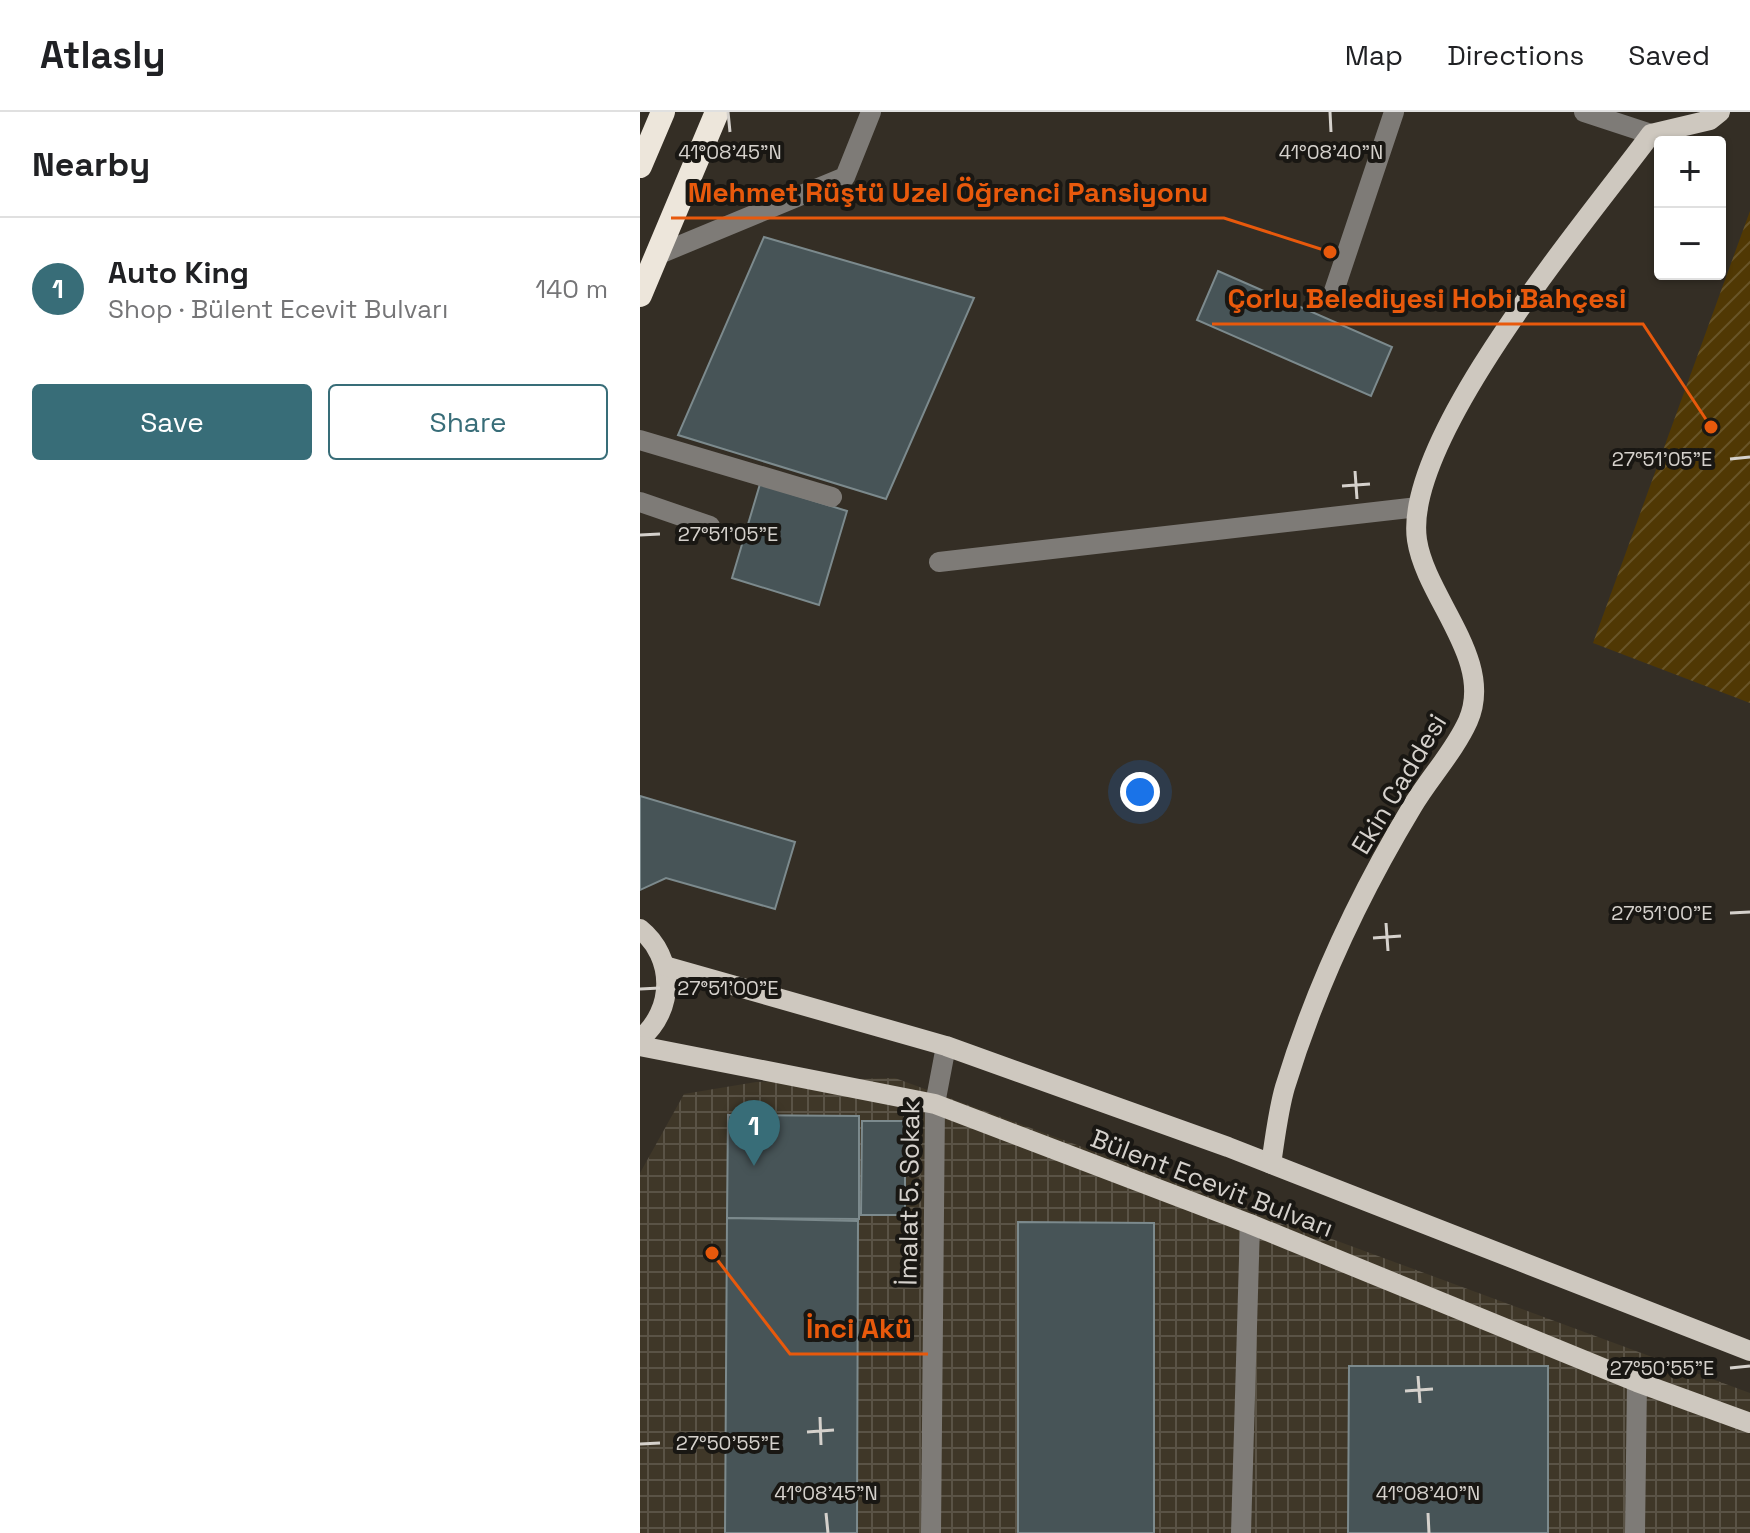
<!DOCTYPE html>
<meta charset="utf-8">
<style>
:root{--surface:#fff;--page:#f2f2f2;--text:#202124;--muted:#757577;--line:#e0e0e0;--accent:#386d78}
body{margin:0;font-family:"Space Grotesk",sans-serif;background:var(--page);color:var(--text)}
.controls{position:absolute;right:24px;top:24px;display:grid;overflow:hidden;border-radius:8px;box-shadow:0 2px 6px #0004}
.controls button{width:72px;height:72px;display:grid;place-items:center;padding:0;border:0;border-bottom:2px solid var(--line);background:var(--surface);color:var(--text);font:40px sans-serif}
.you{position:absolute;left:500px;top:680px;width:28px;height:28px;margin:-20px;border:6px solid #fff;border-radius:50%;background:#1a73e8;box-shadow:0 0 0 12px #1a73e833}
.badge{display:grid;place-items:center;width:52px;height:52px;border-radius:50%;background:var(--accent);color:#fff;font-size:26px;font-weight:700}
.pin{position:absolute;translate:-50% -66px;filter:drop-shadow(0 2px 4px #0008)}
.pin::after{content:'';position:absolute;top:42px;width:28px;height:24px;background:inherit;clip-path:polygon(0 0,100% 0,50% 100%)}
.list{margin:0;padding:0;list-style:none}
h2{display:flex;justify-content:space-between;align-items:center;height:104px;margin:0;padding:0 32px;font-size:34px}
h2 small{font-size:26px;font-weight:400;color:var(--muted)}
.list li{display:grid;grid-template-columns:52px 1fr auto;gap:24px;align-items:center;box-sizing:border-box;height:144px;padding:0 32px;border-top:2px solid var(--line)}
.list b{display:block;font-size:30px;white-space:nowrap}
.list p{margin:0;font-size:26px;white-space:nowrap;color:var(--muted)}
.list em{font-size:26px;font-style:normal;color:var(--muted)}
.actions{display:flex;gap:16px;padding:24px 32px}
.actions a{flex:1;padding:18px 0;border:2px solid var(--accent);border-radius:8px;text-align:center;font-size:28px;color:var(--accent)}
.actions .main{background:var(--accent);color:#fff}
.map{position:relative;flex:none;width:1110px;height:1421px;overflow:hidden}
header{display:flex;align-items:center;gap:48px;box-sizing:border-box;height:112px;padding:0 40px;background:var(--surface);border-bottom:2px solid var(--line)}
header strong{font-size:38px}
nav{display:flex;gap:44px;margin-inline-start:auto;font-size:28px}
main{display:flex}
aside{flex:1;background:var(--surface)}
.map>svg:first-child{display:block}
.industrial{fill:url(#industrial-grid)}
.garden{fill:url(#garden-furrows)}
.building{fill:#475457;stroke:#7c8a8d;stroke-width:2}
.lines{fill:none;stroke-linecap:round;stroke-linejoin:round}
.minor{stroke:#7e7b77;stroke-width:20}
.major{stroke:#cec8bf;stroke-width:20}
.highway{stroke:#ede6db;stroke-width:24}
.ticks{fill:none;stroke:#d5d1cc;stroke-width:3}
.labels{text-anchor:middle;stroke-width:8;stroke-linejoin:round;paint-order:stroke}
.street-label{font-size:26px;fill:#d5d1cc;stroke:#191713}
.ticks-label{font-size:20px;text-anchor:middle;fill:#d5d1cc;stroke:#191713;stroke-width:8;stroke-linejoin:round;paint-order:stroke}
.leader{fill:none;stroke:#e8590c;stroke-width:3}
.callout-dot{fill:#e8590c;stroke:#191713;stroke-width:3}
.callout-label{font-size:28px;text-anchor:middle;font-weight:bold;fill:#e8590c;stroke:#191713;stroke-width:8;stroke-linejoin:round;paint-order:stroke}
</style>
<header>
<strong>Atlasly</strong>
<nav><a>Map</a><a>Directions</a><a>Saved</a></nav>
</header>
<main>
<aside>
<h2>Nearby<small></small></h2>
<ul class="list">
<li><span class="badge">1</span><div><b>Auto King</b><p>Shop · Bülent Ecevit Bulvarı</p></div><em>140 m</em></li>
</ul>
<div class="actions"><a class="main">Save</a><a>Share</a></div>
</aside>
<div class="map">
<svg width="1110" height="1421" viewBox="0 0 1110 1421">
<defs>
<pattern id="industrial-grid" width="8" height="8" patternUnits="userSpaceOnUse" patternTransform="scale(2)"><rect width="8" height="8" fill="#3f3728"/><path d="M0 4h8M4 0v8" fill="none" stroke="#5a5346"/></pattern>
<pattern id="garden-furrows" width="10" height="10" patternUnits="userSpaceOnUse" patternTransform="scale(2)"><rect width="10" height="10" fill="#503804"/><path d="M-1 1l2-2M0 10L10 0M9 11l2-2" fill="none" stroke="#685427"/></pattern>
</defs>
<rect width="100%" height="100%" fill="#342e25"/>
<path class="industrial" d="M255,966l855,315v140h-1110v-360l44,-79 72,-12z"/>
<path class="garden" d="M1110,99v492l-157,-60z"/>
<g class="building">
<path d="M124,125l210,61 -88,201 -208,-64z"/>
<path d="M578,159l174,76 -21,49 -174,-76z"/>
<path d="M120,372l87,27 -28,94 -87,-27z"/>
<path d="M0,684l155,46 -20,67 -109,-31 -26,12z"/>
<path d="M88,1003l131,1v103l-132,-1z"/>
<path d="M222,1009h43v94h-44z"/>
<path d="M87,1106l131,3 -1,312h-132z"/>
<path d="M378,1110l136,1v310h-136z"/>
<path d="M709,1254h199v167h-200z"/>
</g>
<g class="lines">
<g class="minor">
<path d="M944,0l67,22"/>
<path d="M17,143l188,-78 26,-65"/>
<path d="M694,179l60,-179"/>
<path d="M0,328l192,57"/>
<path d="M0,390l70,24"/>
<path d="M299,450l479,-55"/>
<path d="M291,1421l4,-429 11,-58"/>
<path d="M601,1421l9,-309"/>
<path d="M995,1421l2,-151"/>
</g>
<g class="major">
<path d="M0,817c35,28 35,81 0,110"/>
<path d="M25,854l281,80 282,101 522,204"/>
<path d="M0,934l295,58 315,120 387,158 113,41"/>
<path d="M631,1052c4,-25 7,-53 14,-77 30,-98 74,-192 127,-280 17,-29 42,-55 56,-86 27,-61 -42,-122 -51,-181 -15,-102 172,-322 234,-406l59,-14 10,-8"/>
</g>
<g class="highway">
<path d="M0,54l23,-54"/>
<path d="M0,183l77,-183"/>
</g>
</g>
<path class="ticks" d="M88,0l2,20M690,0l1,20M1090,347l20,-2M715,359l2,28M702,374l28,-2M0,423l20,-1M1090,801l20,-1M746,811l2,28M733,826l28,-2M0,877l20,-1M1090,1256l20,-2M778,1264l2,27M765,1279l28,-2M180,1305l1,28M167,1320l27,-2M0,1332l20,-1M186,1401l2,20M788,1401l1,20"/>
<g class="labels">
<g class="street-label">
<text transform="translate(759 672) rotate(-59)" y="9">Ekin Caddesi</text>
<text transform="translate(572 1071) rotate(21)" y="9">Bülent Ecevit Bulvarı</text>
<text transform="translate(269 1081) rotate(-89)" y="9">İmalat 5. Sokak</text>
</g>
</g>
<g class="ticks-label">
<text x="90" y="47">41°08'45"N</text>
<text x="691" y="47">41°08'40"N</text>
<text x="1022" y="354">27°51'05"E</text>
<text x="88" y="429">27°51'05"E</text>
<text x="1022" y="808">27°51'00"E</text>
<text x="88" y="883">27°51'00"E</text>
<text x="1022" y="1263">27°50'55"E</text>
<text x="88" y="1338">27°50'55"E</text>
<text x="186" y="1388">41°08'45"N</text>
<text x="788" y="1388">41°08'40"N</text>
</g>
<path class="leader" d="M690 140L584 106H31M1071 315L1003 212H572M72 1141L150 1242H288"/>
<g class="callout-dot">
<circle cx="690" cy="140" r="8"/>
<circle cx="1071" cy="315" r="8"/>
<circle cx="72" cy="1141" r="8"/>
</g>
<g class="callout-label">
<text x="308" y="90">Mehmet Rüştü Uzel Öğrenci Pansiyonu</text>
<text x="787" y="196">Çorlu Belediyesi Hobi Bahçesi</text>
<text x="219" y="1226">İnci Akü</text>
</g>
</svg>
<div class="controls">
<button>+</button>
<button>−</button>
</div>
<div class="you"></div>
<div class="pin badge" style="left:114px;top:1054px">1</div>
</div>
</main>
